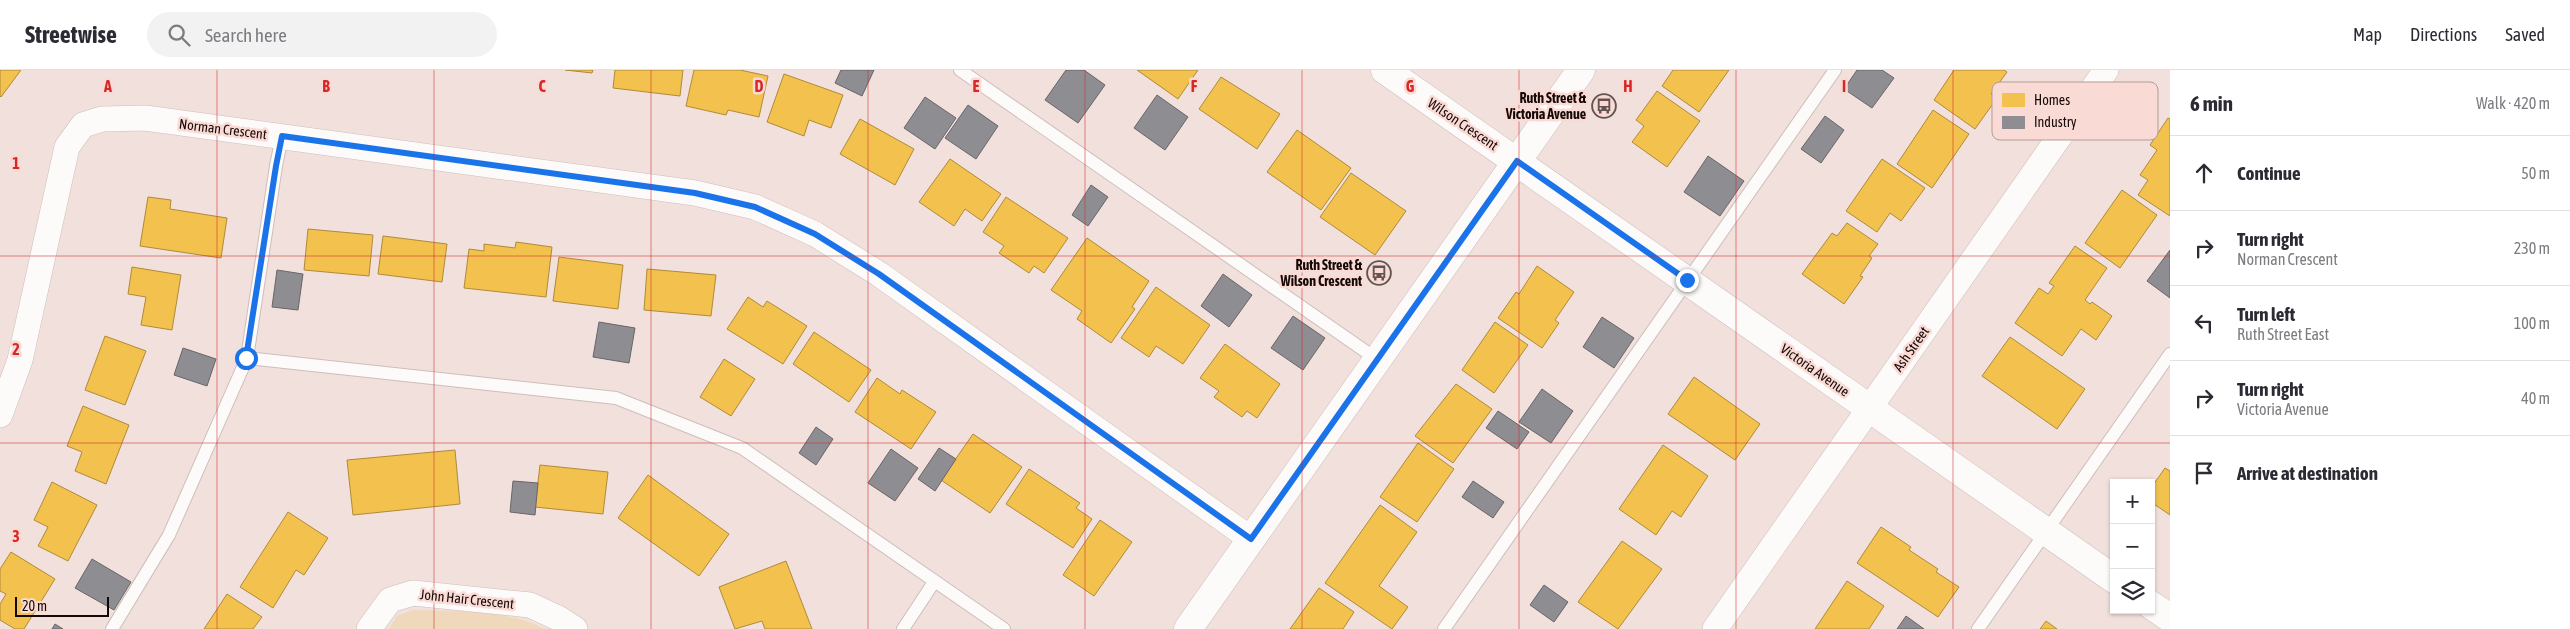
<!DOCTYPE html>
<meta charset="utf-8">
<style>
:root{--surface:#fff;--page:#f2f2f3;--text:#2b2b33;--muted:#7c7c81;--line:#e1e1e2}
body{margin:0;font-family:"Asap Condensed",sans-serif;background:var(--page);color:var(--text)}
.controls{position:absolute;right:15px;bottom:15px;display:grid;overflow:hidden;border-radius:0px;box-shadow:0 1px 4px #0004}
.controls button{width:45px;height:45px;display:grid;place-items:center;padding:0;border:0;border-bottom:1px solid var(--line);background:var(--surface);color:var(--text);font:25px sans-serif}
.scale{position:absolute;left:15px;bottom:12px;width:94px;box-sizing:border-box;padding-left:5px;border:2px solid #150907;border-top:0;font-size:14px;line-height:18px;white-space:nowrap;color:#150907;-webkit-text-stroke:4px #fadad4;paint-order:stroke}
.stop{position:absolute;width:15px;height:15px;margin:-11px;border:4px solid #1a73e8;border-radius:50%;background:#fff}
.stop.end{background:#1a73e8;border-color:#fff;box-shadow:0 1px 5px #0008}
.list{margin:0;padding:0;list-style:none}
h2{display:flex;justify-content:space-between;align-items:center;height:65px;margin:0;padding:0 20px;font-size:21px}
h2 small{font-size:16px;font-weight:400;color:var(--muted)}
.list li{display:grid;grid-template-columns:32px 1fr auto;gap:15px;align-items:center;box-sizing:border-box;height:75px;padding:0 20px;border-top:1px solid var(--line)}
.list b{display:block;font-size:19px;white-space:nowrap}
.list p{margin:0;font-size:16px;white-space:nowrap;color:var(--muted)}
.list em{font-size:16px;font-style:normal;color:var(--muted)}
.icon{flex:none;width:28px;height:28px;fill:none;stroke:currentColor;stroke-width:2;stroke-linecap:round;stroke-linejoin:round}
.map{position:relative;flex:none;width:2170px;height:559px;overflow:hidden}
header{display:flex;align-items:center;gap:30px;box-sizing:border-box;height:70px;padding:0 25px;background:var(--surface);border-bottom:1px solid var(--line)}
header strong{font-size:24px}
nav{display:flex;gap:28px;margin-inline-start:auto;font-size:18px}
.search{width:350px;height:45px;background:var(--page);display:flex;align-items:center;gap:12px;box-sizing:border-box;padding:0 18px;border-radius:28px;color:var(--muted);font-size:19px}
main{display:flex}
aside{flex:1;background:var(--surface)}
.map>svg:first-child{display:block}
.green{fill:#efd8bb}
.homes{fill:#f2c14e;stroke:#b08a39}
.industry{fill:#8d8d92;stroke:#696568}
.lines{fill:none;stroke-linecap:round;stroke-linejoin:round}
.service-casing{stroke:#cdbebb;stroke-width:14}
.minor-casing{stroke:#cdbebb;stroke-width:26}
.tertiary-casing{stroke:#cdbebb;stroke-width:29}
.service{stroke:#fdfafa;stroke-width:12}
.minor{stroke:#fdfafa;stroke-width:25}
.tertiary{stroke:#fdfafa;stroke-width:28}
.route{stroke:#1a73e8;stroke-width:6}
.grid{fill:none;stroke:#d62828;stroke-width:1;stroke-opacity:0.55}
.labels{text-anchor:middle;stroke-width:5;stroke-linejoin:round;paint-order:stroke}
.poi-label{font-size:14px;font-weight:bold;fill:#150907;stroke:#fadad4;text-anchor:end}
.street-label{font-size:14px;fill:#150907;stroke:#fadad4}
.key{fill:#fadad4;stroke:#b59b96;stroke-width:1}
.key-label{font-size:14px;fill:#150907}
.grid-label{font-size:16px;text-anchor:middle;font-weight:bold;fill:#d62828;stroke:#fadad4;stroke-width:5;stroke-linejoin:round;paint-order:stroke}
</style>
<header>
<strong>Streetwise</strong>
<div class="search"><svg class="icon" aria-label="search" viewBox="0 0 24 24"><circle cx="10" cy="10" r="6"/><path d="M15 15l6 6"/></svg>Search here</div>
<nav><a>Map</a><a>Directions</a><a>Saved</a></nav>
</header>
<main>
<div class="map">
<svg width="2170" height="559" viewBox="0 0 2170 559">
<rect width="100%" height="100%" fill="#f2e0dc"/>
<path class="green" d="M413,540c41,1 96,-1 131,19h-155l8,-13z"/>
<g class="homes">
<path d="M0,0h21l-20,27 -1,-1z"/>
<path d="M565,0h28l-1,3z"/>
<path d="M615,0h68l-3,26 -67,-8z"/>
<path d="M694,0h46l28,6 -9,41 -31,-7 -2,5 -40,-9z"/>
<path d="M1137,0h61l-20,29z"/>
<path d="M1673,0h56l-30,42 -37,-26z"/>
<path d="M1954,0h50l3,2 -16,22 6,4 -22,31 -41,-29z"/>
<path d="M784,4l59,21 -12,33 -22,-8 -5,16 -37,-14z"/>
<path d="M1221,7l59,37 -23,35 -58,-40z"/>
<path d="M1657,21l43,30 -33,46 -35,-25 12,-16 -8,-6z"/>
<path d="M1933,40l36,24 -37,54 -35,-24z"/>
<path d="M2168,48l2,1v97l-32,-21 10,-15 -8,-5 17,-25 -7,-5z"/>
<path d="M860,49l54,30 -19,36 -55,-31z"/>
<path d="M1297,60l54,38 -30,42 -54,-38z"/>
<path d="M950,89l51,35 -19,27 -17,-12 -11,17 -35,-24z"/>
<path d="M1882,89l43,29 -24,33 -11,-8 -13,19 -31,-21z"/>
<path d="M1351,103l55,38 -31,44 -55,-38z"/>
<path d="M2122,120l35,25 -37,53 -35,-25z"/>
<path d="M148,127l23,3 -1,9 57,9 -6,40 -81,-12z"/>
<path d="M1006,127l62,41 -24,35 -10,-7 -5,7 -30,-20 5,-7 -21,-14z"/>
<path d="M1847,153l31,21 -9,12 3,2 -12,18 3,1 -19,27 -42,-30 30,-41 5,3z"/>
<path d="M308,159l65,6 -4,41 -65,-6z"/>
<path d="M383,166l64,8 -5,38 -64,-8z"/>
<path d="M1087,168l62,43 -17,26 3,2 -24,34 -34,-24 5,-8 -31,-21z"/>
<path d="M516,172l36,5 -6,50 -82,-9 5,-39 15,2v-7l31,4z"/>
<path d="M2075,176l32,22 -22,32 5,4 2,-2 20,14 -16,24 -15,-11 -19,27 -47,-33 24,-35 9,6 6,-8 -5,-3z"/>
<path d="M559,187l64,8 -5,44 -65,-8z"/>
<path d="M1537,196l37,26 -19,28 4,3 -17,25 -44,-30 18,-26 3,2z"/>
<path d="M132,197l49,8 -9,55 -31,-5 5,-28 -18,-3z"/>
<path d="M647,199l69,6 -5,41 -67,-6z"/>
<path d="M1156,217l54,38 -27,39 -27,-18 -7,11 -28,-19z"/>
<path d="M748,227l15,10 4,-6 40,25 -24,38 -56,-35z"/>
<path d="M1495,252l33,23 -34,48 -32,-23z"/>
<path d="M814,262l57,38 -22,32 -56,-38z"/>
<path d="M105,266l41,15 -21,54 -40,-15z"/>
<path d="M2010,267l75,52 -28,40 -75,-53z"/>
<path d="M1225,274l55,40 -23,34 -10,-7 -5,6 -28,-20 5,-6 -19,-13z"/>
<path d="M724,289l31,20 -24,37 -31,-19z"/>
<path d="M1694,307l66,47 -25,36 -67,-46z"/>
<path d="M877,308l23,16 2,-4 34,22 -25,37 -56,-37z"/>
<path d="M1456,314l36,25 -39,54 -38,-27z"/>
<path d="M83,336l46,19 -23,59 -31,-13 7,-19 -15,-6z"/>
<path d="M973,364l49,33 -32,46 -49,-33z"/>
<path d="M1418,373l36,26 -37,53 -37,-25z"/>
<path d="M1663,375l45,31 -27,41 -9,-6 -16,24 -37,-26z"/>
<path d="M455,380l5,54 -107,11 -6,-55z"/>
<path d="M540,395l68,7 -5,42 -68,-7z"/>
<path d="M2165,398l5,3v44l-19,-13v-14z"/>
<path d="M1029,399l51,34 -4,5 16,11 -19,29 -67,-44z"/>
<path d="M648,405l81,59 -30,42 -81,-58z"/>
<path d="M52,412l45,23 -29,56 -30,-15 10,-19 -14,-7z"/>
<path d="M1380,435l37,27 -38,54 29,21 -16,22 -67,-46z"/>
<path d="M288,442l40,26 -24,37 -8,-5 -23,38 -33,-21z"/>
<path d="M1100,450l32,22 -38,54 -31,-21z"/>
<path d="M1881,457l30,20 -2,3 29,19 -2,3 23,15 -21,30 -81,-54z"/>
<path d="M1622,471l40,28 -44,60 -40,-27z"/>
<path d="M11,482l44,27 -31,50h-9l-15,-9v-16l6,-10 -6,-3v-22z"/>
<path d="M786,491l26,68h-47l-3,-8 -27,8 -16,-42z"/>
<path d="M1847,511l37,25 -15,23h-54z"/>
<path d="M1319,518l35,24 -11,17h-53z"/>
<path d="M227,524l35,23 -9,12h-49z"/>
<path d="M2046,551l11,8h-17z"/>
</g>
<g class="industry">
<path d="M841,0h33l-12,26 -27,-13z"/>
<path d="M1066,0h18l21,15 -27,38 -33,-23z"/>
<path d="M1857,0h25l12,8 -22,30 -28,-19z"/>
<path d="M1157,25l31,22 -23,33 -31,-22z"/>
<path d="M925,27l31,21 -21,31 -31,-21z"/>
<path d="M968,35l30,21 -22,33 -31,-21z"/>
<path d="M1825,46l19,14 -23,33 -20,-14z"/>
<path d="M1708,86l36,25 -24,35 -36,-24z"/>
<path d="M1091,115l17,12 -20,29 -16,-11z"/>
<path d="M2170,180v48l-23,-17z"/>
<path d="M277,200l26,4 -5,36 -26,-3z"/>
<path d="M1223,204l29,21 -23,32 -28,-21z"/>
<path d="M1293,246l32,22 -22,32 -32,-22z"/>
<path d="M1602,247l32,21 -20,30 -31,-21z"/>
<path d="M599,252l36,6 -6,35 -36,-6z"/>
<path d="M183,278l33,11 -9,27 -33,-11z"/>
<path d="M1542,319l31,22 -22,32 -32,-21z"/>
<path d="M1498,341l31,21 -12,17 -31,-21z"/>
<path d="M816,357l17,12 -17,26 -17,-12z"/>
<path d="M939,378l17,11 -21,32 -17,-12z"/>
<path d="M891,379l27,19 -23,33 -27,-18z"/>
<path d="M513,411l25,2 -3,32 -25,-3z"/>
<path d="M1473,411l31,21 -11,16 -31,-21z"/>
<path d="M92,489l39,23 -17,28 -39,-22z"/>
<path d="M1544,515l24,17 -14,20 -24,-17z"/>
<path d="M1906,546l18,13h-27z"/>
<path d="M55,554l8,5h-11z"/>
</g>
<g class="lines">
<g class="service-casing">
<g id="service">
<path d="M960,0l418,290"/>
<path d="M247,288l369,40 126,50 262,181"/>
<path d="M112,559l57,-94 78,-177 29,-192 6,-30"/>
<path d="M903,559l31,-47"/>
<path d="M1444,559l391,-559"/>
<path d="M1978,559l192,-275"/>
</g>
</g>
<g class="minor-casing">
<g id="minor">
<path d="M0,345l20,-55 47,-213 16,-22 19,-6 43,-1 550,75 60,14 60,27 64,40 372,265"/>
<path d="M369,559l21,-29 23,-7 117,12 28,13 17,11"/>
<path d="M1715,559l391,-559"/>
</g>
</g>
<g class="tertiary-casing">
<g id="tertiary">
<path d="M1385,0l729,509"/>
<path d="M2151,535l19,13"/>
<path d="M1188,559l393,-559"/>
</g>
</g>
<use href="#service" class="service"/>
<use href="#minor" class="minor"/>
<use href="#tertiary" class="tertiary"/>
</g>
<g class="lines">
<path class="route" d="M246,288l30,-192 6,-30 413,57 60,14 60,27 64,40 372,265 266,-378 170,119"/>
</g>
<path class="grid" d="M217,0v559M434,0v559M651,0v559M868,0v559M1085,0v559M1302,0v559M1519,0v559M1736,0v559M1953,0v559M0,186h2170M0,373h2170"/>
<defs>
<g id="bus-ring" transform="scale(1.25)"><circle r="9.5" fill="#fadad4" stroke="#625452" stroke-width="1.5"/><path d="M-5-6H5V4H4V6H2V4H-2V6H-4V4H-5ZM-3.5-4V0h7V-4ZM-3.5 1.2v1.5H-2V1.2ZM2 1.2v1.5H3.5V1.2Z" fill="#625452"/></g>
</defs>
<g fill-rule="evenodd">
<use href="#bus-ring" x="1604" y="36"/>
<use href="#bus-ring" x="1379" y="203"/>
</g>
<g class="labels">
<g class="poi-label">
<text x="1586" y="33">Ruth Street &amp;<tspan x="1586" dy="16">Victoria Avenue</tspan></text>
<text x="1362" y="200">Ruth Street &amp;<tspan x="1362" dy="16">Wilson Crescent</tspan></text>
</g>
<g class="street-label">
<text transform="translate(1463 54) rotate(34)" y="5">Wilson Crescent</text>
<text transform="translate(223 59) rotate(7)" y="5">Norman Crescent</text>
<text transform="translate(1911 279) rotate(-55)" y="5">Ash Street</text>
<text transform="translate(1815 300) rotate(35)" y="5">Victoria Avenue</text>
<text transform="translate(467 529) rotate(6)" y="5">John Hair Crescent</text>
</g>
</g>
<rect x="1992" y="12" width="166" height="58" rx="8" class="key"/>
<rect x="2002" y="23" width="23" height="14" fill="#f2c14e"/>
<rect x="2002" y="46" width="23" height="13" fill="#8d8d92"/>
<g class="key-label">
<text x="2034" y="35">Homes</text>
<text x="2034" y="57">Industry</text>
</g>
<g class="grid-label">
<text x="108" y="22">A</text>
<text x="326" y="22">B</text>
<text x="542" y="22">C</text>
<text x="759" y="22">D</text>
<text x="976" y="22">E</text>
<text x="1194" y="22">F</text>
<text x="1410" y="22">G</text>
<text x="1628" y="22">H</text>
<text x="1844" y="22">I</text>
<text x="16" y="99">1</text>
<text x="16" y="285">2</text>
<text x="16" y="472">3</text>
</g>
</svg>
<div class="controls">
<button>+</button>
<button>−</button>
<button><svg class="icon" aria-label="layers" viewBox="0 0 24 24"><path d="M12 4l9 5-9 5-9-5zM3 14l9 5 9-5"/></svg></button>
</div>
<div class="scale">20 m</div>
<div class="stop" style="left:246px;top:288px"></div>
<div class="stop end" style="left:1687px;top:210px"></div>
</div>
<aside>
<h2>6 min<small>Walk · 420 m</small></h2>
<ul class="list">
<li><svg class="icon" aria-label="ahead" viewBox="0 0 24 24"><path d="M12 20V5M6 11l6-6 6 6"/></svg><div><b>Continue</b></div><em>50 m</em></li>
<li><svg class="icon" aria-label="right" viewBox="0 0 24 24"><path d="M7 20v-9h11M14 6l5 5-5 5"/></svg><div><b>Turn right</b><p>Norman Crescent</p></div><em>230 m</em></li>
<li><svg class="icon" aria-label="left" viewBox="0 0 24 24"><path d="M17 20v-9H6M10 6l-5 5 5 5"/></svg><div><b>Turn left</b><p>Ruth Street East</p></div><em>100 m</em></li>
<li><svg class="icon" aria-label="right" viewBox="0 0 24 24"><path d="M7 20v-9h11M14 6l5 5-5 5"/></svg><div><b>Turn right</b><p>Victoria Avenue</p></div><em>40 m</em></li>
<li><svg class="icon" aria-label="arrive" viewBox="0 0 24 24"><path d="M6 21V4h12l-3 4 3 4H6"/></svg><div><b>Arrive at destination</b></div></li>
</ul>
</aside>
</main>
